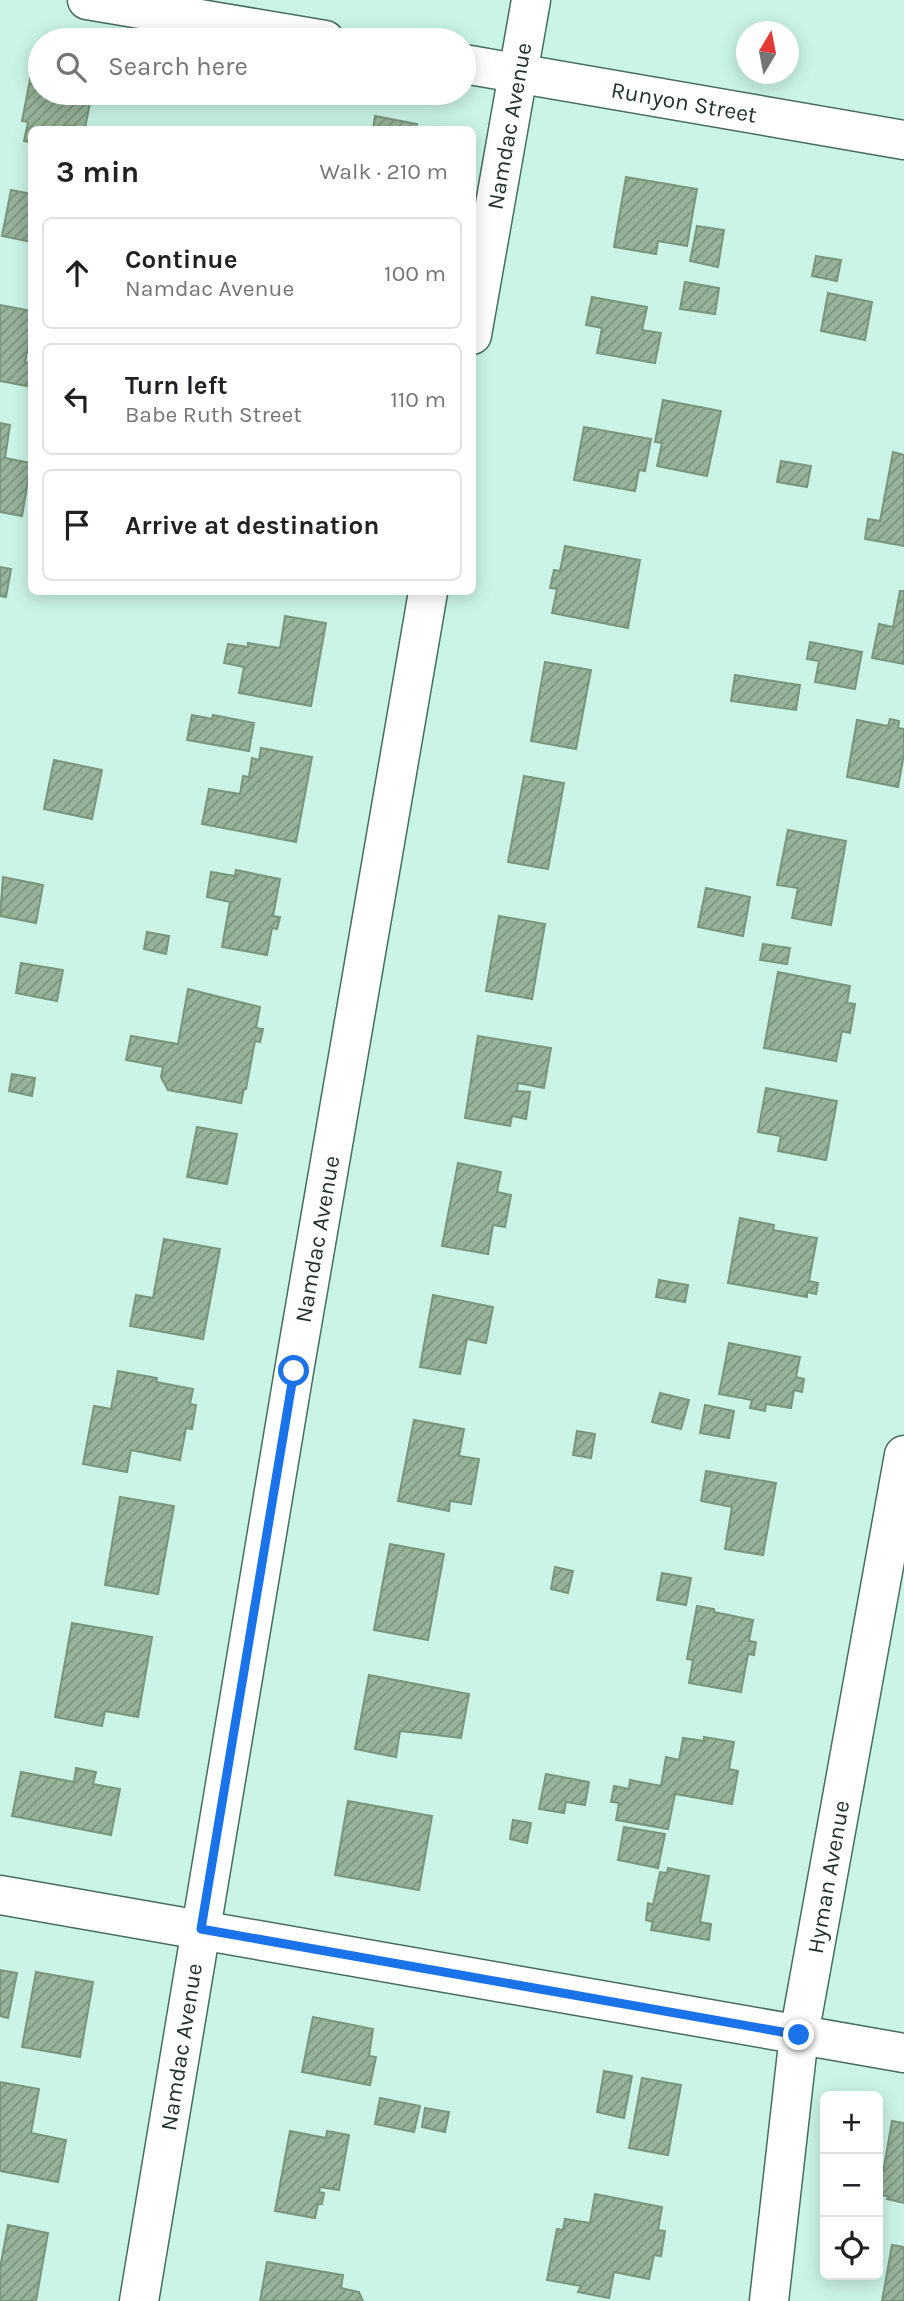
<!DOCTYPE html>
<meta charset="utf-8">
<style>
:root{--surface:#fff;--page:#f6f6f6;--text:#202124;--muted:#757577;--line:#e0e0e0}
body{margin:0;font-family:Karla,sans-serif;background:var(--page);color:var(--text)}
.controls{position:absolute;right:21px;bottom:21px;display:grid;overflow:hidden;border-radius:10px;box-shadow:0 4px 18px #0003}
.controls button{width:63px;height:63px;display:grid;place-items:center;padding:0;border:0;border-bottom:2px solid var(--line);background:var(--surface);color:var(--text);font:35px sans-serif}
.compass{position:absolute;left:736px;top:21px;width:63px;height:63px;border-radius:50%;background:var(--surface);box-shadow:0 4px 18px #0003;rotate:10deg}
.stop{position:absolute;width:21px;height:21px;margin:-16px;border:5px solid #1a73e8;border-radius:50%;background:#fff}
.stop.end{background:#1a73e8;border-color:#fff;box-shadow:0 2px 7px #0008}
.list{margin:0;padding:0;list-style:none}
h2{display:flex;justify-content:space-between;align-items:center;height:91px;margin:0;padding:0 28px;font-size:30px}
h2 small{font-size:23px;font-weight:400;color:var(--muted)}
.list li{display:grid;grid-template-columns:46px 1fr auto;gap:21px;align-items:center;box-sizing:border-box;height:112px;margin:0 14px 14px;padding:0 14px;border:2px solid var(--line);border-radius:10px}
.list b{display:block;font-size:26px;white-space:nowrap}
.list p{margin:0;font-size:23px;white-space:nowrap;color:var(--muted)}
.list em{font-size:23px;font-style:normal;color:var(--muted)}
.icon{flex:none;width:38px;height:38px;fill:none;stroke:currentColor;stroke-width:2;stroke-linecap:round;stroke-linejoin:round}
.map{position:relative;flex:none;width:904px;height:2301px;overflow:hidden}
.search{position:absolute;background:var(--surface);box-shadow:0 4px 18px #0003;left:28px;top:28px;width:448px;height:77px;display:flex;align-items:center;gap:18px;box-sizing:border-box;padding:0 24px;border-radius:38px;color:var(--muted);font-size:26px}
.panel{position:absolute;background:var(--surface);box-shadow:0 4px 18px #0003;left:28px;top:126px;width:448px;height:469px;border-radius:10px}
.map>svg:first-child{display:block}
.building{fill:url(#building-hatch);stroke:#79957b;stroke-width:2}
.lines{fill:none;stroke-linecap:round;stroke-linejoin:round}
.minor-casing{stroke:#466d60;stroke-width:41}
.minor{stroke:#fff;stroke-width:38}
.route{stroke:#1a73e8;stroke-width:9}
.labels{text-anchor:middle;stroke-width:6;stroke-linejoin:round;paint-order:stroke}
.street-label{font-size:23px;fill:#22332d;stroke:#fff}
</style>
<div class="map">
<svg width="904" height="2301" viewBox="0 0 904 2301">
<defs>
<pattern id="building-hatch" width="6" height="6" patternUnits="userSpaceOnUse" patternTransform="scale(1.75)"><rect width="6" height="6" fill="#97b399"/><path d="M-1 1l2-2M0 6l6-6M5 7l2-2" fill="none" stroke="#7b927d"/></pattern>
</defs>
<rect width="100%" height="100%" fill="#caf5e6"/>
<g class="building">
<path d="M33,64l7,1v28h52l-7,35 -21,-3 -1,5h-31v13l-8,-2 4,-19 -6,-1z"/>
<path d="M375,116l42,8 -2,6h-42z"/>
<path d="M626,177l71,12 -10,57 -29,-5 -2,13 -42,-7z"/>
<path d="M11,190l21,4v48l-30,-6z"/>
<path d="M697,226l27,4 -6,37 -28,-6z"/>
<path d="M816,256l25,4 -4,21 -25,-5z"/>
<path d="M685,282l34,6 -4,26 -35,-5z"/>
<path d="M828,293l44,9 -7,38 -44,-9z"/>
<path d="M592,297l55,10 -5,23 19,3 -6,30 -58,-10 5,-25 -16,-3z"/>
<path d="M0,305l32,6v16l-7,35 7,1v24l-32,-6z"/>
<path d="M663,400l58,11 -14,65 -50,-10 5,-23 -7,-1z"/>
<path d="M0,423l10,2 -5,33 26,5 -9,53 -22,-4z"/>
<path d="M584,427l67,12 -6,32 -6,-1 -4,21 -61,-11z"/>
<path d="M893,452l11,3v91l-39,-7 3,-20 12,2z"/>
<path d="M781,461l30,5 -4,21 -30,-5z"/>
<path d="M565,546l75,14 -12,68 -76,-15 5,-24 -7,-1 4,-18 6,1z"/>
<path d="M0,567l11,2 -5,28 -6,-1z"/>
<path d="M900,591h4v73l-32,-6 7,-34 14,3z"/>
<path d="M285,616l41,7 -15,83 -72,-13 5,-26 -20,-4 4,-19 20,3v-4l32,5z"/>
<path d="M810,642l52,10 -7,37 -40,-7 4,-21 -12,-2z"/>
<path d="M545,662l46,8 -15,79 -45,-8z"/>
<path d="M735,675l65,10 -4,25 -65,-9z"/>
<path d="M192,715l20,4 1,-4 41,8 -5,28 -62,-11z"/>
<path d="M890,719l9,2 -1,7 6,1v25l-6,33 -51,-10 10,-57 31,6z"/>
<path d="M261,748l51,9 -16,85 -94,-18 7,-35 31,5 3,-18 6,1 3,-19 7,2z"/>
<path d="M54,760l48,10 -10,49 -48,-10z"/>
<path d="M524,776l40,7 -16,86 -40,-7z"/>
<path d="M788,830l58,11 -15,84 -39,-7 6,-30 -21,-3z"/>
<path d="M236,870l44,9 -7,37 7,1 -3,12 -5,-1 -5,27 -45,-8 8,-45 -23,-5 4,-25 24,4z"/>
<path d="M3,877l40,8 -7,38 -36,-7z"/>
<path d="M706,888l44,9 -7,39 -45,-9z"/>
<path d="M499,916l46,8 -13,75 -46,-8z"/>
<path d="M147,932l22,4 -3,18 -22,-5z"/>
<path d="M763,944l27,4 -3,16 -27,-4z"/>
<path d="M21,963l42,7 -6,31 -41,-8z"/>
<path d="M778,972l72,14 -3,17 8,1 -5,29 -8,-2 -6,30 -72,-13z"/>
<path d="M188,989l72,18 -4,21 7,1 -3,13 -5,-1 -9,48h-2l-3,14 -73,-13 -7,-13 2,-10 -37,-7 5,-24 47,8z"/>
<path d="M478,1036l73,12 -7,40 -26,-5 -1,8 13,1 -4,27 -14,-3 -2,10 -45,-8z"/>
<path d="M12,1074l23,4 -3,18 -23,-5z"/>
<path d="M766,1088l71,13 -11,59 -48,-9 3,-15 -23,-4z"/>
<path d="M197,1127l40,7 -10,50 -40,-7z"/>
<path d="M458,1163l43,9 -4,20 14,3 -6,32 -12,-2 -5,29 -46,-8z"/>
<path d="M740,1218l34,7 -1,5 44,8 -8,43 9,2 -2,11 -9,-2v5l-79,-14z"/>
<path d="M164,1239l56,10 -17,90 -73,-13 6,-31 17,3z"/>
<path d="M659,1280l29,5 -3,17 -29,-5z"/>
<path d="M433,1295l60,12 -7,36 -19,-4 -7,35 -40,-7z"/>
<path d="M729,1343l71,14 -4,20 8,2 -2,13 -8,-2 -3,18 -25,-4 -1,7 -15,-3 2,-8 -33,-6z"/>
<path d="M118,1371l39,7 -1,4 37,7 -3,15 6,1 -4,24 -6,-1 -6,32 -49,-10 -4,22 -44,-8 11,-58 17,3z"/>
<path d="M660,1393l29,7 -8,29 -29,-7z"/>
<path d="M705,1405l29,6 -5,27 -29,-5z"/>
<path d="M414,1420l50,9 -5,27 20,3 -8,45 -21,-3 -1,10 -51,-10z"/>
<path d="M577,1431l18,3 -4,24 -18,-3z"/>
<path d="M706,1471l70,12 -13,72 -38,-6 7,-42 -31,-6z"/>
<path d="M120,1497l54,9 -16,88 -53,-9z"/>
<path d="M390,1544l54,10 -16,86 -54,-10z"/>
<path d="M555,1567l18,4 -5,22 -17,-4z"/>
<path d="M662,1573l29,5 -5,27 -29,-5z"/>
<path d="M697,1606l17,3v3l39,8 -4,21 7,1 -2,13 -6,-1 -7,38 -52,-9 4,-23 -6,-1z"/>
<path d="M72,1623l80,14 -14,80 -33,-6 -3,15 -47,-9z"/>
<path d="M369,1675l100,19 -8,44 -61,-7 -4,26 -41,-8z"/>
<path d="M704,1737l30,5 -5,27 9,2 -6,33 -57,-10 -7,35 -52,-9 3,-17 -8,-1 3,-16 15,3 1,-9 31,6 5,-29 13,3 4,-22 21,3z"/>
<path d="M76,1768l20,4 -3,12 27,5 -9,46 -99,-19 9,-44 53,10z"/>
<path d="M546,1774l43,8 -4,23 -19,-3 -2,11 -25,-4z"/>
<path d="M348,1801l84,15 -13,74 -84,-15z"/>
<path d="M513,1820l18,3 -4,20 -17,-4z"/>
<path d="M624,1827l41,7 -7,34 -40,-8z"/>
<path d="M668,1868l41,8 -9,46 11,2 -2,16 -58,-10 2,-8 -7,-2 2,-17 5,2 7,-33 7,1z"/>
<path d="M0,1970l17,3 -9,45 -8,-2z"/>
<path d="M36,1972l57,10 -13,75 -58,-10z"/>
<path d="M313,2017l60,12 -4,27 7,1 -6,28 -68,-13z"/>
<path d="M604,2071l28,5 -8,42 -27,-6z"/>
<path d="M642,2078l39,7 -13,70 -39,-7z"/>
<path d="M0,2082l39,7 -8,44 35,7 -8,42 -58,-11z"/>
<path d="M380,2098l40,8 -6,26 -39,-8z"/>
<path d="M425,2108l24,4 -4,20 -23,-5z"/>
<path d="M892,2121l12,2v80l-17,-4 1,-3 -9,-1z"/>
<path d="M290,2131l36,7 1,-7 22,4 -10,55 -19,-3 -1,5 5,1 -2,11h-4l-3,14 -40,-7z"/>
<path d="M595,2194l67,13 -4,23 7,1 -4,25 -7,-1 -5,24 -35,-7 -5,26 -31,-6 3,-6 -34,-6 10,-51 6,1 2,-11 25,4z"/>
<path d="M8,2225l40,8 -12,68h-36v-33z"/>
<path d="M892,2245l12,2v54h-22z"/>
<path d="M267,2262l76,13 -2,13 18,4 4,9h-103z"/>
</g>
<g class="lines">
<g class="minor-casing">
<g id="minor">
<path d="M87,0l238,40"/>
<path d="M464,64l440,76"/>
<path d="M472,335l59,-335"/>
<path d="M0,1895l904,158"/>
<path d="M139,2301l155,-930 134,-779"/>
<path d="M769,2301l30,-266 105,-580"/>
</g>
</g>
<use href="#minor" class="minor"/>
</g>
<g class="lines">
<path class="route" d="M294,1371l-93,558 598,106"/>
</g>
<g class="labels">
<g class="street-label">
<text transform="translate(684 102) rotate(10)" y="8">Runyon Street</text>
<text transform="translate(509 126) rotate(-80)" y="8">Namdac Avenue</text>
<text transform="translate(317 1239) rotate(-80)" y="8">Namdac Avenue</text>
<text transform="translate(828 1877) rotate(-80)" y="8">Hyman Avenue</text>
<text transform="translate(181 2047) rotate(-81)" y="8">Namdac Avenue</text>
</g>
</g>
</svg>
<div class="controls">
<button>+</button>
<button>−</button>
<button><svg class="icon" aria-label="locate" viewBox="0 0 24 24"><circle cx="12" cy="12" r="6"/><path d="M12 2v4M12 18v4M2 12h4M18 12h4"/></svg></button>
</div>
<svg class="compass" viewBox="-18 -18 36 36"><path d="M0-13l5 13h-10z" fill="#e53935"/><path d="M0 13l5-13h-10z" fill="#757577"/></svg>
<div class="stop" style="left:294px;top:1371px"></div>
<div class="stop end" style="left:799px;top:2035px"></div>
<div class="search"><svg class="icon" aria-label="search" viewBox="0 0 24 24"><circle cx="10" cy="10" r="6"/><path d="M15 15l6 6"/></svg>Search here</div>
<section class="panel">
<h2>3 min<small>Walk · 210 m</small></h2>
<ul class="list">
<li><svg class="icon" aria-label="ahead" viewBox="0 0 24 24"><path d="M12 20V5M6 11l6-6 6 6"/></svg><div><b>Continue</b><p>Namdac Avenue</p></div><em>100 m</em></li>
<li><svg class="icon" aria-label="left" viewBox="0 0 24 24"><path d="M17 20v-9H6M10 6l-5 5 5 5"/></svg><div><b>Turn left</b><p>Babe Ruth Street</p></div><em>110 m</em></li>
<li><svg class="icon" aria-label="arrive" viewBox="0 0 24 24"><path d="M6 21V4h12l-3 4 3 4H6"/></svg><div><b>Arrive at destination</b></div></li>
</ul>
</section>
</div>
